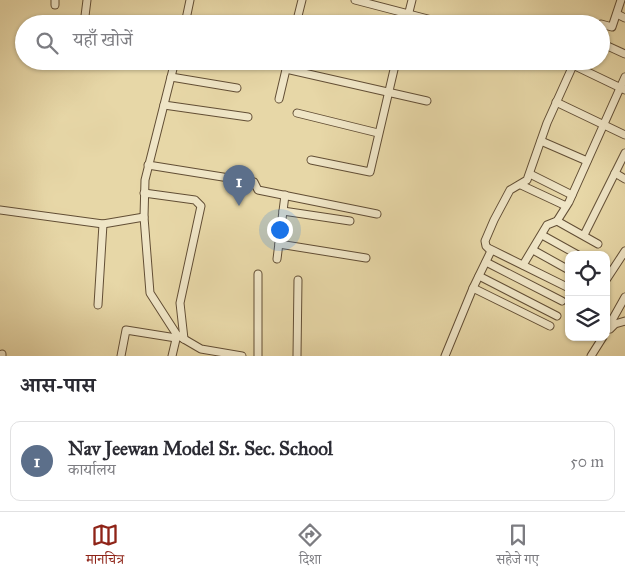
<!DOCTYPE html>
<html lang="hi">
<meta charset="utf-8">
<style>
:root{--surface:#fff;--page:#f2f2f3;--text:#2b2b33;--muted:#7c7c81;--line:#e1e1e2;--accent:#8f2418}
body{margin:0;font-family:"IM FELL Great Primer","Noto Serif Devanagari",serif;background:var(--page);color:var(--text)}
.controls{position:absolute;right:15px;bottom:15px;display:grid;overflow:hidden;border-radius:10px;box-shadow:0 1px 4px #0004}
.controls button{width:45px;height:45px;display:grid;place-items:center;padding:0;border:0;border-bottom:1px solid var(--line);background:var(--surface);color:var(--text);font:25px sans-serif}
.you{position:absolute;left:279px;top:229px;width:18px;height:18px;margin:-12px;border:4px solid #fff;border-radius:50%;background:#1a73e8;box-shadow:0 0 0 8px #1a73e833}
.badge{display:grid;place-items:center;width:32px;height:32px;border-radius:50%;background:var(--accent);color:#fff;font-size:16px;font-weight:700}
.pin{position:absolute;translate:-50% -41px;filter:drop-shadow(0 1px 2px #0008)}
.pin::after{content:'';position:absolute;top:26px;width:18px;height:15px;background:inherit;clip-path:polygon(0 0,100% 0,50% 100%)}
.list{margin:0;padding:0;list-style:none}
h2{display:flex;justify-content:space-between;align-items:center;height:65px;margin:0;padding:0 20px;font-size:21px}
h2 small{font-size:16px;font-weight:400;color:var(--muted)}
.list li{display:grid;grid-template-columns:32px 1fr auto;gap:15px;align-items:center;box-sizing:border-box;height:80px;margin:0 10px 10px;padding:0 10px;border:1px solid var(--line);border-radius:10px}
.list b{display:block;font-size:19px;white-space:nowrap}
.list p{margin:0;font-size:16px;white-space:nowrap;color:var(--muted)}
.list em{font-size:16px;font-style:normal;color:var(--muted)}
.icon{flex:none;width:28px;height:28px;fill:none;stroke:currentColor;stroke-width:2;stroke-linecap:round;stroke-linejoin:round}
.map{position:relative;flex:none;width:625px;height:356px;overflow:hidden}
.search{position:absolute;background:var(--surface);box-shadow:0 1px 4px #0004;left:15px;right:15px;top:15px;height:55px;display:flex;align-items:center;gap:12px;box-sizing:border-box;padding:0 18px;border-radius:28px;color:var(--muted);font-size:19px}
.sheet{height:155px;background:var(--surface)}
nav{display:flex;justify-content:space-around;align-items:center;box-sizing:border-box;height:70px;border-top:1px solid var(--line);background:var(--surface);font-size:14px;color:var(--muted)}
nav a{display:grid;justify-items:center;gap:2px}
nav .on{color:var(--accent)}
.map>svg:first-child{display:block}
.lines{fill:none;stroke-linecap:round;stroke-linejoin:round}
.minor-casing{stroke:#624e35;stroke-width:9}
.minor{stroke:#efe5c6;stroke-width:7}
</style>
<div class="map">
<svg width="625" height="356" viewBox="0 0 625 356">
<rect width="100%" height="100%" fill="#e7d7a7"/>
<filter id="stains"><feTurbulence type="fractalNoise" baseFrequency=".004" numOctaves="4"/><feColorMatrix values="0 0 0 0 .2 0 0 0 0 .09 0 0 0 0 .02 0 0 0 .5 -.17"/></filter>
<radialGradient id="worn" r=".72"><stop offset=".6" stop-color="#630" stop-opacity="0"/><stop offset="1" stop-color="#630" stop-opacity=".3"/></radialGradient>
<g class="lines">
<g class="minor-casing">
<g id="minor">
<path d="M355,0l92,24"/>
<path d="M55,5v-5"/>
<path d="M617,14l8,4"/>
<path d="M185,22l23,2"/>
<path d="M84,24l3,-24"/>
<path d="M185,24l5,-24"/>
<path d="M296,24l6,-24"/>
<path d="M406,24l6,-24"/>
<path d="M601,24l11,3 9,-27"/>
<path d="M601,43l24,11"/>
<path d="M175,61l-30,119 -1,37 6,76 27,42 24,14 41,7"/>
<path d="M573,65l52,25"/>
<path d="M286,69l141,32"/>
<path d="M171,77l66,11"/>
<path d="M279,99l9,-38"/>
<path d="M556,102l69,33"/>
<path d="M164,105l84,12"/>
<path d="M297,113l81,20"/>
<path d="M541,141l46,20"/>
<path d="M311,160l59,12 26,-111"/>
<path d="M148,165l106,17 4,8 119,24"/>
<path d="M615,173l10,6"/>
<path d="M530,174l42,21"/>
<path d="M521,185l45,21"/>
<path d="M144,193l51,7 6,6 -21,97 4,36"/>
<path d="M0,210l103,14 41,-7"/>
<path d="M283,211l67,10"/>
<path d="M557,221l41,23"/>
<path d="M542,235l36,20"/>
<path d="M584,235l41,-82"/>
<path d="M279,244l87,14"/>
<path d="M490,249l79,39"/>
<path d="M533,250l36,20"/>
<path d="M277,259l8,-64"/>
<path d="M486,262l76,39"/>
<path d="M523,265l24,-40 10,-4 12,-19 56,-125"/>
<path d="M479,276l78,40"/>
<path d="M606,280l19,-29"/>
<path d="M473,288l77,38"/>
<path d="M98,305l5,-81"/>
<path d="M610,329l5,-5 10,-3"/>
<path d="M606,331l19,-34"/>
<path d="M2,356v-2"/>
<path d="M121,356l5,-26 50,8"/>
<path d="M172,356l5,-21"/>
<path d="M258,356v-82"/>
<path d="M297,356l1,-76"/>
<path d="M445,356l28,-68 18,-37 -5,-5 -1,-5 9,-21 16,-30 17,-10 20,-57 28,-62"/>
<path d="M591,356l12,-19"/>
</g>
</g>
<use href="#minor" class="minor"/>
</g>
<rect width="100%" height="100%" filter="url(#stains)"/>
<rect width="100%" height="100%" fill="url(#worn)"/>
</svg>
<div class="controls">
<button><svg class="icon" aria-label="locate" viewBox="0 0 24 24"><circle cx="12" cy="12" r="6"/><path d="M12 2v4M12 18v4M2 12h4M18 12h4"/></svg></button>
<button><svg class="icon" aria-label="layers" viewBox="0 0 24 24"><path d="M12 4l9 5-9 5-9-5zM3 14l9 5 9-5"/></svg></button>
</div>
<div class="you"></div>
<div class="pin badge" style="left:239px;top:206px;background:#5c6f8a">1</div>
<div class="search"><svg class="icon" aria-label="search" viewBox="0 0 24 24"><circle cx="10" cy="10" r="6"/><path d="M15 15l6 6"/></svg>यहाँ खोजें</div>
</div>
<section class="sheet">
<h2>आस-पास<small></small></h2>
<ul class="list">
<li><span class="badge" style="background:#5c6f8a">1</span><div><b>Nav Jeewan Model Sr. Sec. School</b><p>कार्यालय</p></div><em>50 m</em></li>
</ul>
</section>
<nav>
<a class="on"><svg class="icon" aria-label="map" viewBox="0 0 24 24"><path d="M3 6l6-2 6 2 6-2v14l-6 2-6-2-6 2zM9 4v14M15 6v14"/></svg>मानचित्र</a>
<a><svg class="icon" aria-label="directions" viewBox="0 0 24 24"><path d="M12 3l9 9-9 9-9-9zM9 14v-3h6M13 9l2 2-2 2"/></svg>दिशा</a>
<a><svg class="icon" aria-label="saved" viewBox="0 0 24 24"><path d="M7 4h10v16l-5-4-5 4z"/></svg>सहेजे गए</a>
</nav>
